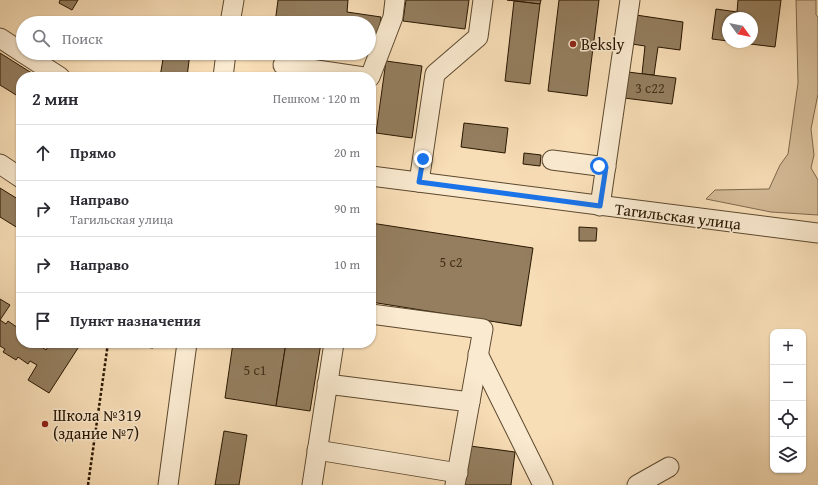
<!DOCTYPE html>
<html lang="ru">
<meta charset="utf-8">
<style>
:root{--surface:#fff;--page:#f2f2f3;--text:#2b2b33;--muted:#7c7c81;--line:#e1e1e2}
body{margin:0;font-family:"Gentium Book Plus",serif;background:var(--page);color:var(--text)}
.controls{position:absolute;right:12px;bottom:12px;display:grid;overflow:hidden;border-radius:8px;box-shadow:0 1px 3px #0004}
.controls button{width:36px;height:36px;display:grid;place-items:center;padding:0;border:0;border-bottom:1px solid var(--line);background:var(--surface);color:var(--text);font:20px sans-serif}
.compass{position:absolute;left:722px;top:12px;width:36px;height:36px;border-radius:50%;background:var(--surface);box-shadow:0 1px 3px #0004;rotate:123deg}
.stop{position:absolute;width:12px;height:12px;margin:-9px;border:3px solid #1a73e8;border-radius:50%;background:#fff}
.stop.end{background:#1a73e8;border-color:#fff;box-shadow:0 1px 4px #0008}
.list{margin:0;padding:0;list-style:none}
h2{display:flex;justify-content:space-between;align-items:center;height:52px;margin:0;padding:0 16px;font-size:17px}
h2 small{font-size:13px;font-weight:400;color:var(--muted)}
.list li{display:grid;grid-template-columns:26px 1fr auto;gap:12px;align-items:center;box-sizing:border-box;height:56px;padding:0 16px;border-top:1px solid var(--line)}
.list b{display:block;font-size:15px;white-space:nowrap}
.list p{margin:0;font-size:13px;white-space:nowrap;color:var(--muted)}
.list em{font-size:13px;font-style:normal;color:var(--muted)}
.icon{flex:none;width:22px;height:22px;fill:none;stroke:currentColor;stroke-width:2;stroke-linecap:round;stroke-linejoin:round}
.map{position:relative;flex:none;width:818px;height:485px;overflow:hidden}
.search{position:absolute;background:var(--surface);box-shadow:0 1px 3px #0004;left:16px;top:16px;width:360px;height:44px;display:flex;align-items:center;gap:10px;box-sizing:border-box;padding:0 14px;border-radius:22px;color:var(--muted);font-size:15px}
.panel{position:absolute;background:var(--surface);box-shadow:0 1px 3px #0004;left:16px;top:72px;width:360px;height:276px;border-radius:16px}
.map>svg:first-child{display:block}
.green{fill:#d5bc98;stroke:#7e694c}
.building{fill:#947e5f;stroke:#281600}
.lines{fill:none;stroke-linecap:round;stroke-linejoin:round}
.minor-casing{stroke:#5c482e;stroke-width:21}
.path{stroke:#281600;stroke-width:2.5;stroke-dasharray:3 2;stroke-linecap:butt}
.minor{stroke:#faead0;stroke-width:19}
.route{stroke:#1a73e8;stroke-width:5}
.poi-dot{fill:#8f2418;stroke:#faead0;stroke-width:1.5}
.labels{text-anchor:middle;stroke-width:3;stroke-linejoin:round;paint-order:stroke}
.number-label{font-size:14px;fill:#433018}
.poi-label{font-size:16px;fill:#281600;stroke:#faead0;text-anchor:start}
.street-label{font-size:16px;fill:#281600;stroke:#faead0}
</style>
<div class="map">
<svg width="818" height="485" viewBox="0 0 818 485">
<rect width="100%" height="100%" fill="#f8deb7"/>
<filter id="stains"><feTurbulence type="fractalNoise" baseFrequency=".005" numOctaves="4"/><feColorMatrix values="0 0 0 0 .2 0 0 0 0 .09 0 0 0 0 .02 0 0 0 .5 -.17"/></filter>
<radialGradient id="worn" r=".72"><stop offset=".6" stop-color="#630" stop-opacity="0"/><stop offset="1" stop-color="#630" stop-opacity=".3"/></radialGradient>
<path class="green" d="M796,0h20v15l2,2v77l-7,35 3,26 -3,13 7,12v35l-47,-3 -65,-13 9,-9 54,-1 11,-24 8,-11 10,-71z"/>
<g class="building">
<path d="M60,0h18l-6,10 -13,-7z"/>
<path d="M278,0h70l-1,12 34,5 -3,25 -9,-1v-18h-94z"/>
<path d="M406,0h63l-4,29 -62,-8z"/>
<path d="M507,0h34l-1,4z"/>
<path d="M559,0h40l-12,96 -39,-5z"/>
<path d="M738,0h43l-6,47 -41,-5h18v-24h-24v23l-16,-2 4,-30 21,3z"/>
<path d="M514,1l26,3 -10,80 -25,-3z"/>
<path d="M636,15l47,7 -3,28 -22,-3 -4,28 -12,-1 3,-28 -13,-2z"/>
<path d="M0,53l38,24h-17v21l-21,-13z"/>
<path d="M164,53h26l-3,24h-27z"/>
<path d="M386,61l36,5 -10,72 -36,-5z"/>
<path d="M628,72l48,6 -4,26 -48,-6z"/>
<path d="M464,123l44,5 -3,25 -44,-6z"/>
<path d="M524,153l17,2 -1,11 -17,-2z"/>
<path d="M0,188l21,13v29l-21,-13z"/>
<path d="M371,223l162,25 -12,78 -150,-24z"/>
<path d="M579,227l18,1 -1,13h-17z"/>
<path d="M0,299l10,6 -10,15z"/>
<path d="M0,320l6,4 2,-3 10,7 2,-4 1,1v18h21l-2,3 6,4 4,-7h19l9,5 -29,45 -21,-13 9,-15 -7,-4 -2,3 -10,-7 -2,3 -13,-8 2,-3 -5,-3z"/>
<path d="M136,343h17v5l-17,-2z"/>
<path d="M233,343h53l-10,63 -51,-8z"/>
<path d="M286,343h35l-11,68 -34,-5z"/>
<path d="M224,431l23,4 -8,50h-24z"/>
<path d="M470,446l45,6 -4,33h-46z"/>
</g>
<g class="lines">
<g class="minor-casing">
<g id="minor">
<path d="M230,23l4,-23"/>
<path d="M0,38l23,15"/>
<path d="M23,53l37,24"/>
<path d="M283,65l81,12"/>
<path d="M223,77l3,-24"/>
<path d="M370,77l23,-60 2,-17"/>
<path d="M552,160l54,7"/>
<path d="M0,164l21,14"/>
<path d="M371,176l447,57"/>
<path d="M419,182l16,-108 43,-37 5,-37"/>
<path d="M600,206l30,-206"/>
<path d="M371,314l112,15 -28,156"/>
<path d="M478,354l65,131"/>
<path d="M327,384l143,18"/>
<path d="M317,450l141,23"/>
<path d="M168,485l19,-142"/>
<path d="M312,485l22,-142"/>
<path d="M637,485l32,-18"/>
</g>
</g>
<path class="path" d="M88,485l20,-142"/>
<use href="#minor" class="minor"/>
</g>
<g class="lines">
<path class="route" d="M423,159l-4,23 181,24 6,-39 -7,-1"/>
</g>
<g class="poi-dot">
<circle cx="573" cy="44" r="4"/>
<circle cx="45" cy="424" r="4"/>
</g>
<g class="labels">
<g class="number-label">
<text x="650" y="93">3 с22</text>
<text x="451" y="267">5 с2</text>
<text x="255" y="375">5 с1</text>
</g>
<g class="poi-label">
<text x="581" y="50">Beksly</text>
<text x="53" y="421">Школа №319<tspan x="53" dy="18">(здание №7)</tspan></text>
</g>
<g class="street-label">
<text transform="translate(678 216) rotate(7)" y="6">Тагильская улица</text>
</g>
</g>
<rect width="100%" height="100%" filter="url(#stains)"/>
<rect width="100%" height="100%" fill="url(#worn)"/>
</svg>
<div class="controls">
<button>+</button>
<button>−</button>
<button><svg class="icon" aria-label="locate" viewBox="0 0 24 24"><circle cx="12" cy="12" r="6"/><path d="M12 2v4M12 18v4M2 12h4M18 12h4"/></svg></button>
<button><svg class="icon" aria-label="layers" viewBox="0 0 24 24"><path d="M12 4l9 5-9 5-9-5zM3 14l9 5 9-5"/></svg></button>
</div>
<svg class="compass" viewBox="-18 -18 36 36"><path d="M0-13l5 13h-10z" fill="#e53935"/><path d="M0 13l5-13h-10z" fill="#7c7c81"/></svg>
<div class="stop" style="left:599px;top:166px"></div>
<div class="stop end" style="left:423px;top:159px"></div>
<div class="search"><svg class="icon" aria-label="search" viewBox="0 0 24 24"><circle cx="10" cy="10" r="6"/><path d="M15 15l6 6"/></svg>Поиск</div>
<section class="panel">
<h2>2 мин<small>Пешком · 120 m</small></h2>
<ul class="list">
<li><svg class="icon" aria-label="ahead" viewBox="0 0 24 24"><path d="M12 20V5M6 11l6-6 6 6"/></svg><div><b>Прямо</b></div><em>20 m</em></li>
<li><svg class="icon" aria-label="right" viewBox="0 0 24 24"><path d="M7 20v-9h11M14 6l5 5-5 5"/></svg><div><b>Направо</b><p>Тагильская улица</p></div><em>90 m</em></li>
<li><svg class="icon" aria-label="right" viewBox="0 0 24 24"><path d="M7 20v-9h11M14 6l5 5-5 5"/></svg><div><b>Направо</b></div><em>10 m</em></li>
<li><svg class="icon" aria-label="arrive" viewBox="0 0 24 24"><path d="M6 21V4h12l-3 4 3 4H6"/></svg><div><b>Пункт назначения</b></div></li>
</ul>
</section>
</div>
